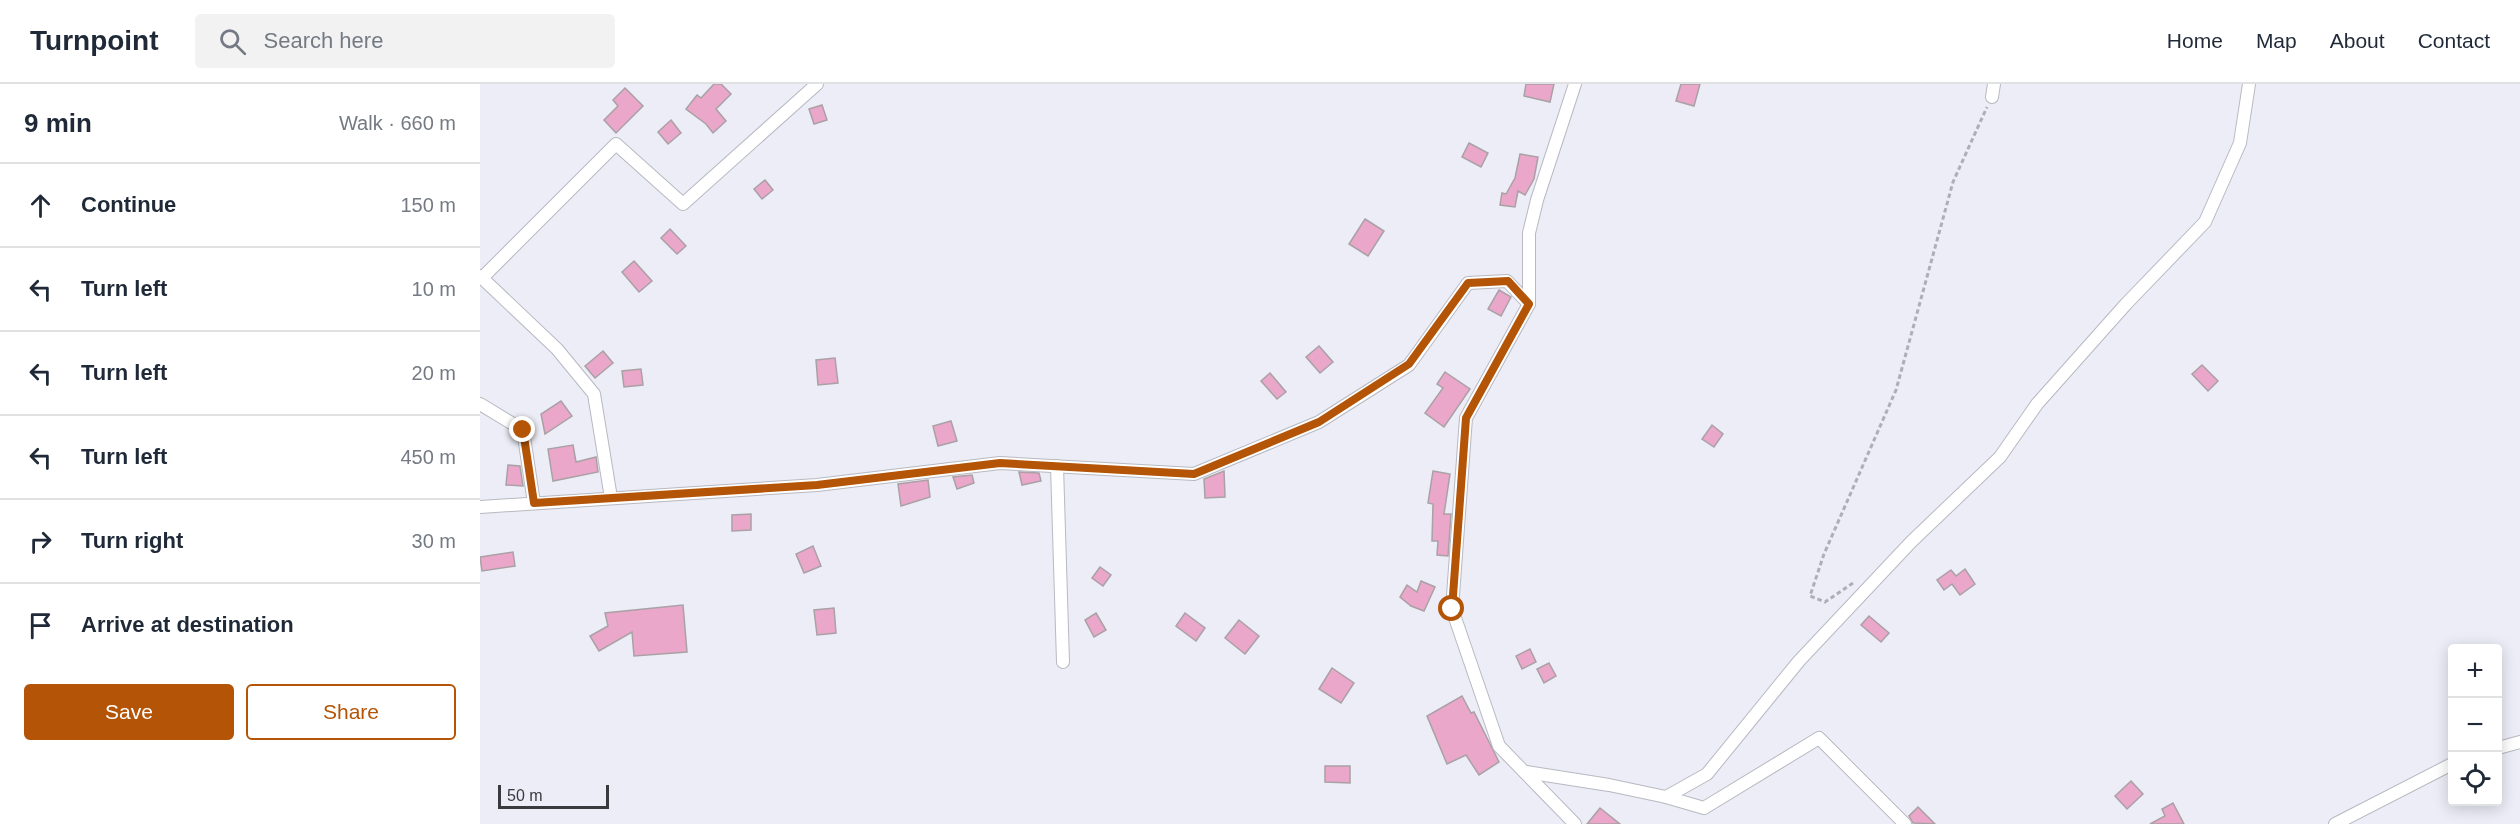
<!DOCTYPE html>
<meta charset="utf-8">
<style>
:root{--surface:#fff;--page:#f2f2f3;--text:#1f2937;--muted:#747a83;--line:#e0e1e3;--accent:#b35406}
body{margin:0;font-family:Arial,sans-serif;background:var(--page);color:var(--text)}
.controls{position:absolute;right:18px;bottom:18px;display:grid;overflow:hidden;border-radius:6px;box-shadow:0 3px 15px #0003}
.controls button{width:54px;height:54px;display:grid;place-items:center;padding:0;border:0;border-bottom:2px solid var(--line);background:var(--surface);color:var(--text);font:30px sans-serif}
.scale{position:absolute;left:18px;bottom:15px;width:111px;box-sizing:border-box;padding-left:6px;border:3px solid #393a3d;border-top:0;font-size:16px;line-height:21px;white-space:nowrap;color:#393a3d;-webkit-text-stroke:4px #ecedf6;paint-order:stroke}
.stop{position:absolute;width:18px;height:18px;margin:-14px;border:4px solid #b35406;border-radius:50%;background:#fff}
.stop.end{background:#b35406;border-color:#fff;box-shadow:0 2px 6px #0008}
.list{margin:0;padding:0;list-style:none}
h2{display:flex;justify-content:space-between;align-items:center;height:78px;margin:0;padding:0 24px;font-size:26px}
h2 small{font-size:20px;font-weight:400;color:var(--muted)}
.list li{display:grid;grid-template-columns:39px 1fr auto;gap:18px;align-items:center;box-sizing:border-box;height:84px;padding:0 24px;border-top:2px solid var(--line)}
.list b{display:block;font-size:22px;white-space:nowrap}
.list em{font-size:20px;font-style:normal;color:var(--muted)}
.actions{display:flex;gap:12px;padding:18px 24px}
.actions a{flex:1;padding:14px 0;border:2px solid var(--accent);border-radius:6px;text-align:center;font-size:21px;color:var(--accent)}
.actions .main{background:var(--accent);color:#fff}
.icon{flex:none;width:33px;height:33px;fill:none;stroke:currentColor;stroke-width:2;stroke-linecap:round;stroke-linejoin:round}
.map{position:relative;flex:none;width:2040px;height:740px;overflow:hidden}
header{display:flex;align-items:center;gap:36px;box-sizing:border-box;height:84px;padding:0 30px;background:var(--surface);border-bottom:2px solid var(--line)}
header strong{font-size:28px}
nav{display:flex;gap:33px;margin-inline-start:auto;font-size:21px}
.search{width:420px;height:54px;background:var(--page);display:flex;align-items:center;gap:15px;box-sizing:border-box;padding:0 21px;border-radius:6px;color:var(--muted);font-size:22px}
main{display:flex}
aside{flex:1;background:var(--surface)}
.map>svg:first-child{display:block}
.building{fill:#eaa7ca;stroke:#a9a1a5;stroke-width:1.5}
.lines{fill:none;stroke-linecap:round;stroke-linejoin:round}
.minor-casing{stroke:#b8b9c1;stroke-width:14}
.path{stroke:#aeafb6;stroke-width:3;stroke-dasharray:4.5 3;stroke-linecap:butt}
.minor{stroke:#fff;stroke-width:12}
.route{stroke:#b35406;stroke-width:8}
</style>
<header>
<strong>Turnpoint</strong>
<div class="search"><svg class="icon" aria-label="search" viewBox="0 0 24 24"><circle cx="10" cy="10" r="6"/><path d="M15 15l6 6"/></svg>Search here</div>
<nav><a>Home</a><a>Map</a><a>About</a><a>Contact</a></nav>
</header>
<main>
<aside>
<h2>9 min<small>Walk · 660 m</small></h2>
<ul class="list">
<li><svg class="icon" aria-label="ahead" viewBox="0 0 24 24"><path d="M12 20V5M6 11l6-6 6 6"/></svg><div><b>Continue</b></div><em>150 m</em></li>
<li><svg class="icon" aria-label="left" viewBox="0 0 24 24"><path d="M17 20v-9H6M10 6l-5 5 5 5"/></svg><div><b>Turn left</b></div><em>10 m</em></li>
<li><svg class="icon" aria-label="left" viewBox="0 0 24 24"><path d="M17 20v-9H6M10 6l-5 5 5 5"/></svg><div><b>Turn left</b></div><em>20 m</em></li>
<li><svg class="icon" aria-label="left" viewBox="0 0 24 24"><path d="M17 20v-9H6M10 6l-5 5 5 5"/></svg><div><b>Turn left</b></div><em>450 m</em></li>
<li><svg class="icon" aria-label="right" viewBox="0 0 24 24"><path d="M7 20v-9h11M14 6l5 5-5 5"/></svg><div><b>Turn right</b></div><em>30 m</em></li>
<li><svg class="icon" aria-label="arrive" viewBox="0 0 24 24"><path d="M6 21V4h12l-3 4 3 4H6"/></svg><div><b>Arrive at destination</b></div></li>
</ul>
<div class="actions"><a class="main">Save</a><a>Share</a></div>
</aside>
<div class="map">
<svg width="2040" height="740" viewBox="0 0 2040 740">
<rect width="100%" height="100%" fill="#ecedf6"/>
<g class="building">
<path d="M234,0h7l10,10 -15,15 10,12 -13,12 -7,-9 -20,-15 11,-14 4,3z"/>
<path d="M1046,0h28l-4,18 -26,-6z"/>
<path d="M1201,0h19l-6,22 -18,-5z"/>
<path d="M145,4l18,18 -27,27 -12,-13 14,-14 -5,-6z"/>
<path d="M342,21l5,15 -13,4 -5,-15z"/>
<path d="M191,36l10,13 -13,11 -10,-12z"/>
<path d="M989,59l19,10 -7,14 -19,-10z"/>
<path d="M1040,70l18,3 -4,22 -9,16 -7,-4 -3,16 -15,-2 2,-12 4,1 9,-16z"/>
<path d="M285,96l8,10 -11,9 -8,-10z"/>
<path d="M885,135l19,12 -16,25 -19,-12z"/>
<path d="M190,145l16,17 -9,8 -16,-16z"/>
<path d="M154,177l18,20 -13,11 -17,-20z"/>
<path d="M1019,206l12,7 -10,19 -13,-7z"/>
<path d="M839,262l14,16 -13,11 -14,-16z"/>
<path d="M123,267l10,12 -18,15 -10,-12z"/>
<path d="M355,274l3,25 -20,2 -2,-25z"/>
<path d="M1722,281l16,16 -10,10 -16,-17z"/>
<path d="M161,285l2,16 -19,2 -2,-16z"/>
<path d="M965,288l25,17 -26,38 -19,-14 18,-25 -6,-4z"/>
<path d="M790,289l16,19 -9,7 -16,-18z"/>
<path d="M81,317l11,15 -27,18 -4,-20z"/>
<path d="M471,337l6,20 -19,5 -5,-20z"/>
<path d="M1232,341l11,9 -9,13 -12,-8z"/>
<path d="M93,361l3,17 20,-5 2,15 -45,9 -5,-32z"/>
<path d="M28,381l12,1 3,20 -17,-1z"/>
<path d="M744,387l1,26 -20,1 -1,-19z"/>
<path d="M953,387l17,3 -6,40h7l-3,42 -11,-1 1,-14h-6l1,-37 -5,-1z"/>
<path d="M539,388l20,1 2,8 -19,4z"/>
<path d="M492,391l2,8 -17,6 -4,-12z"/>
<path d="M448,396l2,17 -29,9 -3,-22z"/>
<path d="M271,430v16l-19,1v-16z"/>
<path d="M333,462l8,20 -17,7 -8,-19z"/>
<path d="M33,468l2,14 -33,5 -2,-14z"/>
<path d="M620,483l11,8 -8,11 -11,-8z"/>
<path d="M1485,485l10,15 -15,11 -8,-11 -8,6 -7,-10 14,-10 5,6z"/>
<path d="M941,497l14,6 -11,24 -13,-5 -11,-9 7,-12 10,7z"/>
<path d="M203,521l4,47 -53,4 -2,-24 -33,19 -9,-15 18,-10 -3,-13z"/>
<path d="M354,524l2,25 -19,2 -3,-25z"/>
<path d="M616,529l10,17 -12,7 -9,-17z"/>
<path d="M705,529l20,15 -9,13 -20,-15z"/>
<path d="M1389,532l20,17 -8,9 -20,-17z"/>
<path d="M759,536l20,16 -14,18 -20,-16z"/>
<path d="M1050,565l6,13 -14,7 -6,-13z"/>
<path d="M1069,579l7,13 -12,7 -7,-14z"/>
<path d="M852,584l22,15 -13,20 -22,-14z"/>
<path d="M982,612l9,17 3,-1 25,50 -20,13 -13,-20 -19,9 -20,-48z"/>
<path d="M845,682h25v17l-25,-1z"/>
<path d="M1651,697l12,13 -16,15 -12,-13z"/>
<path d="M1693,719l11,21h-34l15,-8 -3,-7z"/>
<path d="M1438,723l17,17 -22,-1 -4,-7z"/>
<path d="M1120,724l20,16h-33z"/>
</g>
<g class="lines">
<g class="minor-casing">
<g id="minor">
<path d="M1512,13l2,-13"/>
<path d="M0,192l77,73 37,45 17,104"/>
<path d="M2,194l134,-134 67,60 134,-120"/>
<path d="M0,320l43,26 11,73"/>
<path d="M577,382l6,196"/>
<path d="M0,423l337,-22 183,-22 194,11 125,-52 90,-57 59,-82 39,-2 22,23"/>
<path d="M2018,664l22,-6"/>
<path d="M1046,688l83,13 57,12 41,-23 92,-113 112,-119 89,-85 37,-53 89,-100 79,-82 35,-79 9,-59"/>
<path d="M1186,713l38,11 115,-70 86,86"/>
<path d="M1095,740l-76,-78 -47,-137 14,-191 63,-114v-71l8,-33 38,-116"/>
<path d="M1855,740l117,-60"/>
</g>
</g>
<path class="path" d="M1373,499l-28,19 -15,-6 14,-42 72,-164 57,-208 34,-75"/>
<use href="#minor" class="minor"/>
</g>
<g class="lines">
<path class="route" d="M43,346l11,73 283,-18 183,-22 194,11 125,-52 90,-58 59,-81 40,-2 21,23 -63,114 -14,191"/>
</g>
</svg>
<div class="controls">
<button>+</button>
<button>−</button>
<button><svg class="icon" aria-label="locate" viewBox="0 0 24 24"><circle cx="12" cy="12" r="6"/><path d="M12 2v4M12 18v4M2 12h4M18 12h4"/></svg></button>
</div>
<div class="scale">50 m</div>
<div class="stop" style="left:972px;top:525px"></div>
<div class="stop end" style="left:43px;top:346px"></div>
</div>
</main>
